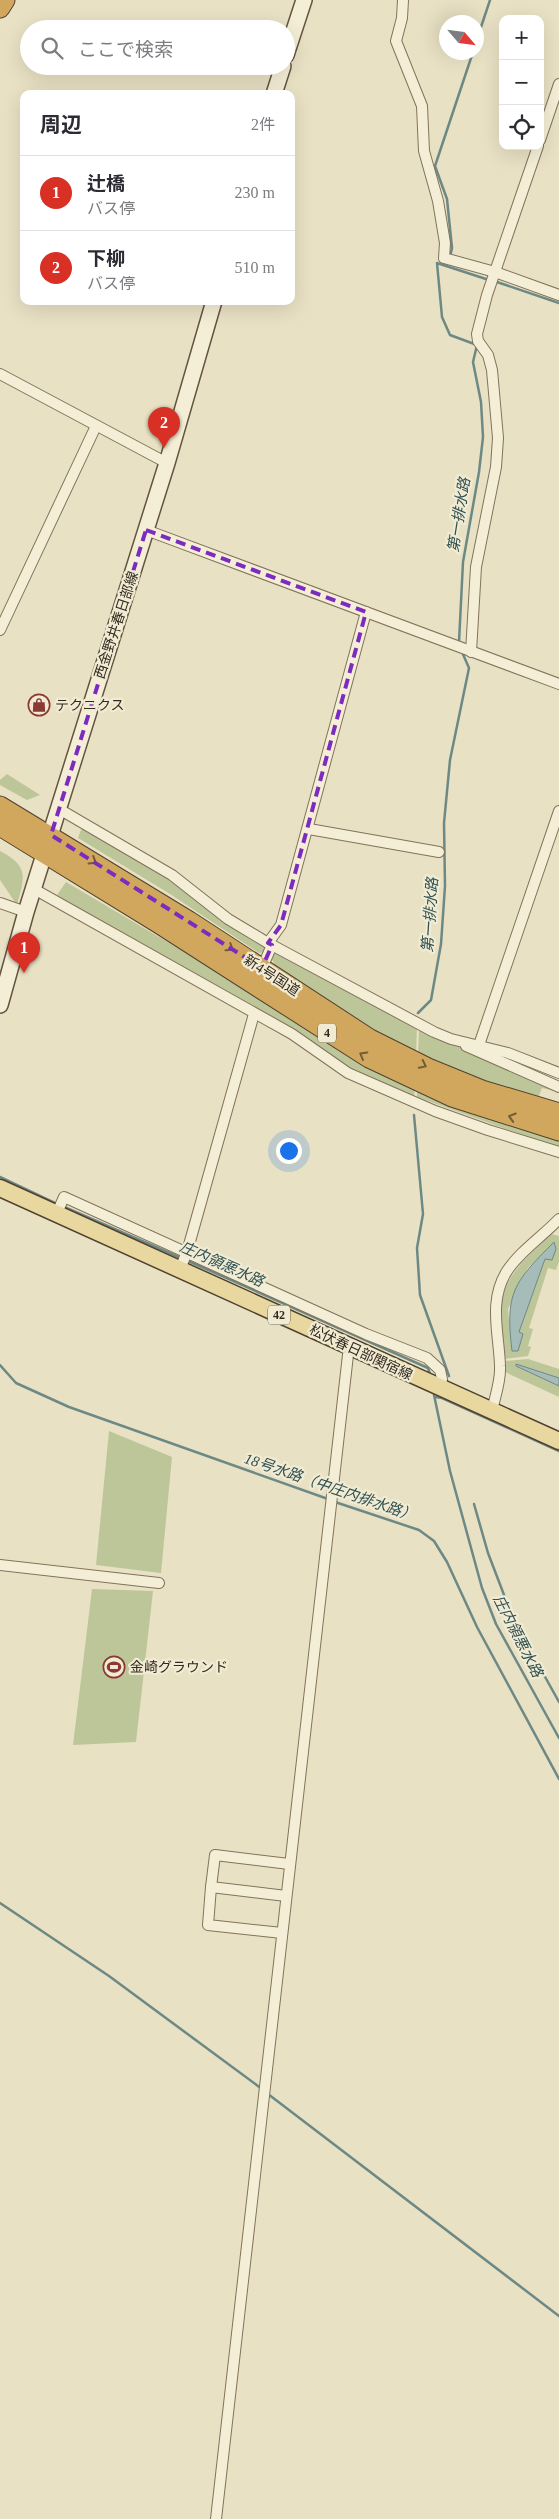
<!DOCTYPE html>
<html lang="ja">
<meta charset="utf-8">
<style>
:root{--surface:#fff;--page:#f2f2f3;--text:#2b2b33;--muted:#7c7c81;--line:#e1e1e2;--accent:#d93025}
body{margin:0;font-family:"Times New Roman","Noto Sans JP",serif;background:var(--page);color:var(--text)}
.controls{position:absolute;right:15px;top:15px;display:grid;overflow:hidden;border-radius:10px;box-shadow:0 5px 20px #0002}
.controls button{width:45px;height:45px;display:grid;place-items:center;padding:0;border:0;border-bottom:1px solid var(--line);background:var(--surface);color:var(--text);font:25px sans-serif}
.compass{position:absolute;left:439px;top:15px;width:45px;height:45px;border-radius:50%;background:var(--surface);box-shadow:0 5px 20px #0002;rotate:118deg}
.you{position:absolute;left:288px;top:1150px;width:18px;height:18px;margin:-12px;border:4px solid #fff;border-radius:50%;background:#1a73e8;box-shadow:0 0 0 8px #1a73e833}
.badge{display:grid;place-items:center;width:32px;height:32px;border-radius:50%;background:var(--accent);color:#fff;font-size:16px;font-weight:700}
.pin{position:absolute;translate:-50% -41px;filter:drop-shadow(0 1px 2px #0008)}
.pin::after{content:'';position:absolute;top:26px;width:18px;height:15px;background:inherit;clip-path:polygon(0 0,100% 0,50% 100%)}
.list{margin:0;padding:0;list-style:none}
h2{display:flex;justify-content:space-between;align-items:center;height:65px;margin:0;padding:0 20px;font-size:21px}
h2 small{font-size:16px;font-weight:400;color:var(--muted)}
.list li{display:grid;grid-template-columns:32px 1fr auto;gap:15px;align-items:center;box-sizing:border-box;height:75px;padding:0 20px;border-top:1px solid var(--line)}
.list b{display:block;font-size:19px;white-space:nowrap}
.list p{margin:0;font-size:16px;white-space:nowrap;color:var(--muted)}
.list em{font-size:16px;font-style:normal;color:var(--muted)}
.icon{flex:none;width:28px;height:28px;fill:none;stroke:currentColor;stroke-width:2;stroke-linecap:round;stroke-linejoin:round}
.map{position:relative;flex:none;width:559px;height:2519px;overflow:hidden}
.search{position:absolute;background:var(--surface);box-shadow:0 5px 20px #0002;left:20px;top:20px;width:275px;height:55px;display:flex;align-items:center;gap:12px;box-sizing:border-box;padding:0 18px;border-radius:28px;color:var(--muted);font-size:19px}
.panel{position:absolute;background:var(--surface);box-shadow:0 5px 20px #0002;left:20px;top:90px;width:275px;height:215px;border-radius:10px}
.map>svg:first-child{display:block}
.green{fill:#bdc699;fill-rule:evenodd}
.water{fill:#a5bcb8;stroke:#6d8985}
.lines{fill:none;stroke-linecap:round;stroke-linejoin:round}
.stream{stroke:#6d8985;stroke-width:2.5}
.street-casing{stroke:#81735c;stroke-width:12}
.secondary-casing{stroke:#635440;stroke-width:18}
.primary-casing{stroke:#504130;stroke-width:19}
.highway-casing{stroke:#504130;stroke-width:21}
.street{stroke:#f5eed6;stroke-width:10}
.secondary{stroke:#f5eed6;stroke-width:15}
.primary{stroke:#e8d89f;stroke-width:16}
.highway{stroke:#d0a75d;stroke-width:19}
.oneway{stroke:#725c38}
.marked{fill:none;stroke:#7b2cbf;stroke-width:4;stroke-dasharray:10 6;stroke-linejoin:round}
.labels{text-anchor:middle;stroke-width:4.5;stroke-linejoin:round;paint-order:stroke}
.shield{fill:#f1ebd3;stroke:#6c6455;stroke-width:1}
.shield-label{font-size:12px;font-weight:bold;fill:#332a1f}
.street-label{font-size:14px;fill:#332a1f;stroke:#f1ebd3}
.poi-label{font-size:14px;fill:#332a1f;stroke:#f1ebd3;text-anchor:start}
.water-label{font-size:15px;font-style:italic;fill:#305151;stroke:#f1ebd3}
</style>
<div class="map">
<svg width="559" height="2519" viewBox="0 0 559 2519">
<rect width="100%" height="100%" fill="#e9e1c4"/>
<g class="green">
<path d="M7,774l33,21 -13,5 -27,-15v-5z"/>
<path d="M82,827l83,49 103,71 -1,5 -8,1 -89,-59 -92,-56z"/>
<path d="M0,851c29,15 25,26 17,54l-17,-25z"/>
<path d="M66,882l349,206 -1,9 -64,-28 -283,-167 -10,-7z"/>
<path d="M273,950l144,77 -1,27 -59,-34 -82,-55 -4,-7z"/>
<path d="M419,1028l140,63v1l-17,-4 -5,13 -119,-46z"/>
<path d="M417,1089l142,49v10l-142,-51z"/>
<path d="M551,1234l8,2v25l-3,9 -8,-2 -19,60 4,1 -5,17 3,1 -3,9 -24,3c-8,-70 -4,-77 47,-125zM554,1242l-2,18 -7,-1 -33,92 -4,-42 19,-40z"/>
<path d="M528,1359l31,10v9l-43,-12 43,20v11l-54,-25 -1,-11z"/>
<path d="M109,1431l63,26 -11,116 -65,-8z"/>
<path d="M92,1589l61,2 -17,151 -63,3z"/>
</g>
<g class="water">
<path d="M554,1242l2,7 -4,11 -7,-1 -26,73 4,2 -5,17h-6c-7,-58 1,-68 42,-109z"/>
<path d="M516,1364l43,14v8l-43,-20z"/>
</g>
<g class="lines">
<g class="stream">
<path d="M476,42l14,-42"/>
<path d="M450,257l2,-9 -5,-49 -12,-33 38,-114"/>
<path d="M494,281l65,22"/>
<path d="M459,642l4,-80 16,-90 4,-35 -2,-35 -8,-40 4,-17 -27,-10 -8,-18 -5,-54 52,17"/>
<path d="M418,1013l13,-13 10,-56 4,-58 -1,-63 6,-63 19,-92 -7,-16"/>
<path d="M414,1115l9,99 -6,34 3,47 29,81"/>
<path d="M0,1177l57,27"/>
<path d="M62,1206l119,52"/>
<path d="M186,1260l242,108 2,6"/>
<path d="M0,1365l16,18 53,24 259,92"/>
<path d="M434,1395l16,76 32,117 14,36 63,114"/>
<path d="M435,1397l7,1 117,53"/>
<path d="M335,1502l84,28 15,11 13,21 30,65 82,152"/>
<path d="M474,1504l14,49 26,68 45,81"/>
<path d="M0,1903l109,73 153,113"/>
<path d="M268,2094l291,222"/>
</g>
<g class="street-casing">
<g id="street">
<path d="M403,0l-1,18 -6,23 26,65 2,45 14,50 7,42 -1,15 51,14 64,23"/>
<path d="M540,140l19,-56"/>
<path d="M0,374l167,89"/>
<path d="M146,530l413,154"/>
<path d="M0,630l96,-204"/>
<path d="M471,652l5,-85 20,-100 2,-29 -6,-68 -4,-15 -10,-14 -1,-7 10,-39 51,-149"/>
<path d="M59,809l113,66 56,44 40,24 166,89 17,7 57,14 51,20"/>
<path d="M309,829l130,23"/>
<path d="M34,889l258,145 56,39 87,38 53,19 71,22"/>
<path d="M0,903l26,9"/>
<path d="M268,943l13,-18 85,-313"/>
<path d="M262,968l10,-23"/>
<path d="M479,1045l80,-234"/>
<path d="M466,1046l93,41"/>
<path d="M57,1213l7,-16 302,137 61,24 13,12 2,9 -2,9"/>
<path d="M180,1269l7,-17 67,-238"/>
<path d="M492,1411c3,-15 9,-30 8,-45 -1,-33 -12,-65 7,-95 13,-20 36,-35 52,-52"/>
<path d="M0,1565l159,18"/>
<path d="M211,1887l-3,38 74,8"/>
<path d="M286,1896l-75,-9 4,-32 74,9"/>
<path d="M216,2519l133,-1173"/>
</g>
</g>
<g class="secondary-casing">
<g id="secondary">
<path d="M286,55l18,-55"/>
<path d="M274,94l9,-28"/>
<path d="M0,1005l26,-93 141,-449 47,-162"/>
</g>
</g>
<g class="primary-casing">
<path id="primary" d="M0,1188l559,253"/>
</g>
<g class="highway-casing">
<g id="highway">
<path d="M0,8l5,-8"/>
<path d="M0,806l189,115 181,118 58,29 54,22 77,23"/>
<path d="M0,826l158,97 211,135 83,39 107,34"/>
</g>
</g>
<use href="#street" class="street"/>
<use href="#secondary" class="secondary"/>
<use href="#primary" class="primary"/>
<use href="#highway" class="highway"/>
</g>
<defs><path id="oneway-chevron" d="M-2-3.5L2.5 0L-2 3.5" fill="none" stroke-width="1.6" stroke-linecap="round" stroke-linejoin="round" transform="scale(1.25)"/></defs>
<g class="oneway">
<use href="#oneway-chevron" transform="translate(93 861) rotate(32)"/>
<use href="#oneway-chevron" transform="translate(230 948) rotate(33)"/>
<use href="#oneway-chevron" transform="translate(363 1055) rotate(-150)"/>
<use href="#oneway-chevron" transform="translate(423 1065) rotate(26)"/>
<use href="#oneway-chevron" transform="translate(512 1117) rotate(-163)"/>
</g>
<path class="marked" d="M146,530l220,82 -85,313 -13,18 4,2 -10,23 -211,-133z"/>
<defs>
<g id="shop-ring" transform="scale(1.125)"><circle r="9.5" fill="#f1ebd3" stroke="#8a3933" stroke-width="1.5"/><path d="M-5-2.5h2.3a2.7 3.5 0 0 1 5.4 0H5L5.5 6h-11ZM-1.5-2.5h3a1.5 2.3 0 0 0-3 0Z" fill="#8a3933"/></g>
<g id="stadium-ring" transform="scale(1.125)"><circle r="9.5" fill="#f1ebd3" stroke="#8a3933" stroke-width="1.5"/><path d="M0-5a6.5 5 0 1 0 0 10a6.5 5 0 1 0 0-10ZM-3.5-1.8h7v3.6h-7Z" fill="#8a3933"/></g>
</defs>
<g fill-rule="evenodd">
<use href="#shop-ring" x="39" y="705"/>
<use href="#stadium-ring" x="114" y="1667"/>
</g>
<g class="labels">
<g class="shield">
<rect x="318" y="1023.5" width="18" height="19" rx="4"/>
<rect x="268" y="1305.5" width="22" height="19" rx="4"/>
</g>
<g class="shield-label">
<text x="327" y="1037">4</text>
<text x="279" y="1319">42</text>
</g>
<g class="street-label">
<text transform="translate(116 625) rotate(-72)" y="5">西金野井春日部線</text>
<text transform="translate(272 975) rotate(33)" y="5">新4号国道</text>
<text transform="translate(361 1352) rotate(25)" y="5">松伏春日部関宿線</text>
</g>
<g class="poi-label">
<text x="55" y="710">テクニクス</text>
<text x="130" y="1672">金崎グラウンド</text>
</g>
<g class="water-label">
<text transform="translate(459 515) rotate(-81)" y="5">第一排水路</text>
<text transform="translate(430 915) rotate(-86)" y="5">第一排水路</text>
<text transform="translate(222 1264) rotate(24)" y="5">庄内領悪水路</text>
<text transform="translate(330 1487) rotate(19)" y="5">18号水路（中庄内排水路）</text>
<text transform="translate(518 1636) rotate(63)" y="5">庄内領悪水路</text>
</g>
</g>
</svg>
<div class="controls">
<button>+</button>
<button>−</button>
<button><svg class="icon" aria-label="locate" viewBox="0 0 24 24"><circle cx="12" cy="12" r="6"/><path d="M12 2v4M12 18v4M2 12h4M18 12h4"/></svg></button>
</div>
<svg class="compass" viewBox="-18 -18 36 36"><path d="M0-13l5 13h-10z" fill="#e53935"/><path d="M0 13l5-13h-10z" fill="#7c7c81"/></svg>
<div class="you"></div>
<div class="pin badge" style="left:24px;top:973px">1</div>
<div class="pin badge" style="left:164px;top:448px">2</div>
<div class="search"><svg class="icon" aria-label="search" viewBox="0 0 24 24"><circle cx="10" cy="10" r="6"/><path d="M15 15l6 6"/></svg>ここで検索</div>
<section class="panel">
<h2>周辺<small>2件</small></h2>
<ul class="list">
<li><span class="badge">1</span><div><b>辻橋</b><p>バス停</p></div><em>230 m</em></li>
<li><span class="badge">2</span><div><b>下柳</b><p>バス停</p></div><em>510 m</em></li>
</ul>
</section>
</div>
